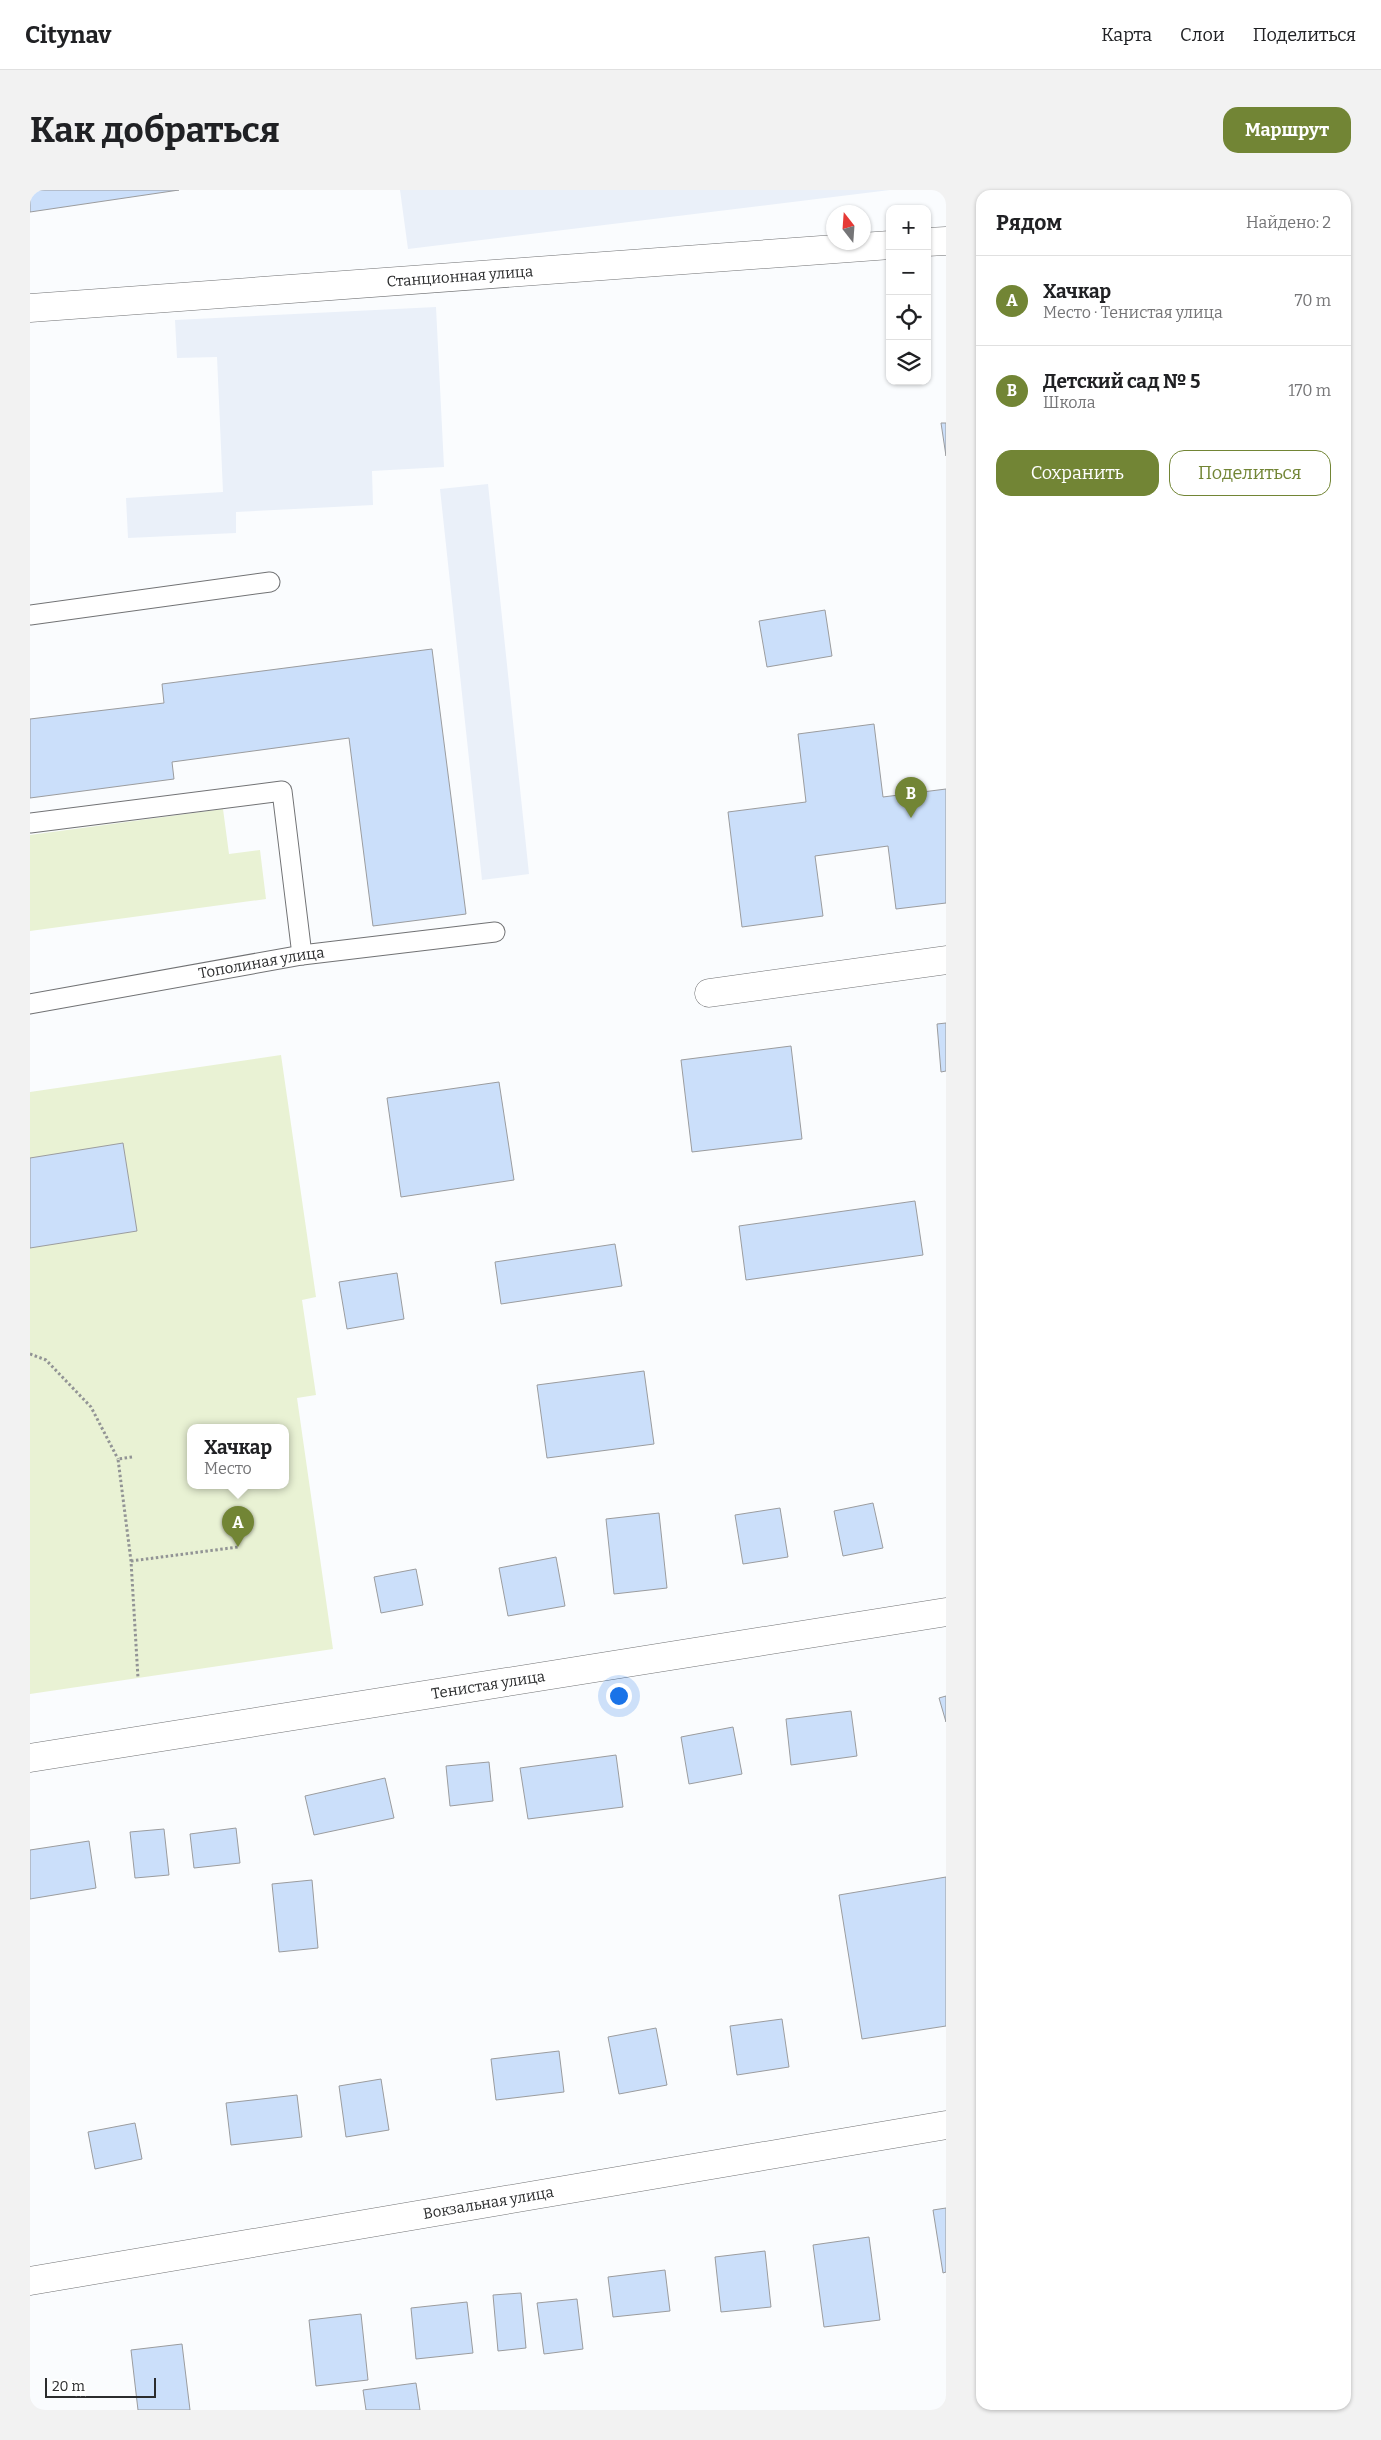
<!DOCTYPE html>
<html lang="ru">
<meta charset="utf-8">
<style>
:root{--surface:#fff;--page:#f2f2f2;--text:#202124;--muted:#757577;--line:#e0e0e0;--accent:#728535}
body{margin:0;font-family:Bitter,serif;background:var(--page);color:var(--text)}
.controls{position:absolute;right:15px;top:15px;display:grid;overflow:hidden;border-radius:10px;box-shadow:0 1px 4px #0004}
.controls button{width:45px;height:45px;display:grid;place-items:center;padding:0;border:0;border-bottom:1px solid var(--line);background:var(--surface);color:var(--text);font:25px sans-serif}
.compass{position:absolute;left:796px;top:15px;width:45px;height:45px;border-radius:50%;background:var(--surface);box-shadow:0 1px 4px #0004;rotate:343deg}
.scale{position:absolute;left:15px;bottom:12px;width:111px;box-sizing:border-box;padding-left:5px;border:2px solid #2b2c2d;border-top:0;font-size:14px;line-height:18px;white-space:nowrap;color:#2b2c2d;-webkit-text-stroke:4px #fff;paint-order:stroke}
.you{position:absolute;left:588px;top:1505px;width:18px;height:18px;margin:-12px;border:4px solid #fff;border-radius:50%;background:#1a73e8;box-shadow:0 0 0 8px #1a73e833}
.badge{display:grid;place-items:center;width:32px;height:32px;border-radius:50%;background:var(--accent);color:#fff;font-size:16px;font-weight:700}
.pin{position:absolute;translate:-50% -41px;filter:drop-shadow(0 1px 2px #0008)}
.pin::after{content:'';position:absolute;top:26px;width:18px;height:15px;background:inherit;clip-path:polygon(0 0,100% 0,50% 100%)}
.popup{position:absolute;left:157px;top:1234px;width:102px;height:65px;box-sizing:border-box;display:grid;place-content:center;border-radius:10px;background:var(--surface);filter:drop-shadow(0 1px 4px #0005);font-size:16px;white-space:nowrap;color:var(--muted)}
.popup b{font-size:19px;color:var(--text)}
.popup::after{content:'';position:absolute;left:50%;top:100%;margin-left:-10px;border:10px solid transparent;border-top-color:var(--surface)}
.list{margin:0;padding:0;list-style:none}
h2{display:flex;justify-content:space-between;align-items:center;height:65px;margin:0;padding:0 20px;font-size:21px}
h2 small{font-size:16px;font-weight:400;color:var(--muted)}
.list li{display:grid;grid-template-columns:32px 1fr auto;gap:15px;align-items:center;box-sizing:border-box;height:90px;padding:0 20px;border-top:1px solid var(--line)}
.list b{display:block;font-size:19px;white-space:nowrap}
.list p{margin:0;font-size:16px;white-space:nowrap;color:var(--muted)}
.list em{font-size:16px;font-style:normal;color:var(--muted)}
.actions{display:flex;gap:10px;padding:15px 20px}
.actions a{flex:1;padding:11px 0;border:1px solid var(--accent);border-radius:15px;text-align:center;font-size:18px;color:var(--accent)}
.actions .main{background:var(--accent);color:#fff}
.icon{flex:none;width:28px;height:28px;fill:none;stroke:currentColor;stroke-width:2;stroke-linecap:round;stroke-linejoin:round}
.map{position:relative;flex:none;width:916px;height:2220px;overflow:hidden;border-radius:15px}
header{display:flex;align-items:center;gap:30px;box-sizing:border-box;height:70px;padding:0 25px;background:var(--surface);border-bottom:1px solid var(--line)}
header strong{font-size:24px}
nav{display:flex;gap:28px;margin-inline-start:auto;font-size:18px}
.intro{display:flex;align-items:center;justify-content:space-between;box-sizing:border-box;height:120px;padding:0 30px}
h1{margin:0;font-size:35px}
.button{padding:12px 22px;border-radius:15px;background:var(--accent);color:#fff;font-size:18px;font-weight:700}
main{display:flex;gap:30px;padding:0 30px}
aside{flex:1;background:var(--surface);border-radius:15px;box-shadow:0 1px 4px #0004}
.map>svg:first-child{display:block}
.built{fill:#eaf0f9}
.green{fill:#e9f2d4;fill-rule:evenodd}
.building{fill:#cbdffa;stroke:#9b9c9e}
.lines{fill:none;stroke-linecap:round;stroke-linejoin:round}
.service-casing{stroke:#717274;stroke-width:21}
.minor-casing{stroke:#717274;stroke-width:29}
.tertiary-casing{stroke:#717274;stroke-width:29}
.path{stroke:#929495;stroke-width:3;stroke-dasharray:2.5 2.5;stroke-linecap:butt}
.service{stroke:#fff;stroke-width:19}
.minor{stroke:#fff;stroke-width:28}
.tertiary{stroke:#fff;stroke-width:28}
.labels{text-anchor:middle;stroke-width:4.5;stroke-linejoin:round;paint-order:stroke}
.street-label{font-size:15px;fill:#2b2c2d;stroke:#fff}
</style>
<header>
<strong>Citynav</strong>
<nav><a>Карта</a><a>Слои</a><a>Поделиться</a></nav>
</header>
<div class="intro"><h1>Как добраться</h1><a class="button">Маршрут</a></div>
<main>
<div class="map">
<svg width="916" height="2220" viewBox="0 0 916 2220">
<rect width="100%" height="100%" fill="#fafcfe"/>
<g class="built">
<path d="M370,0h490l-482,59z"/>
<path d="M406,117l8,160 -72,4 1,34 -137,7v21l-108,5 -2,-40 97,-6 -6,-135 -40,1 -2,-38z"/>
<path d="M458,294l41,390 -47,6 -42,-391z"/>
</g>
<g class="green">
<path d="M193,619l6,45 31,-4 6,49 -236,32v-96z"/>
<path d="M251,865l35,242 -14,3 14,95 -19,3 36,251 -303,45v-602zM160,1238h96v58h-96z"/>
</g>
<g class="building">
<path d="M0,0h149l-149,22z"/>
<path d="M911,233h5v33z"/>
<path d="M795,420l7,46 -65,11 -8,-46z"/>
<path d="M402,459l34,265 -93,12 -24,-188 -177,24 2,17 -144,19v-79l134,-16 -2,-19z"/>
<path d="M844,534l9,73 63,-8v114l-50,6 -8,-63 -73,10 8,60 -81,11 -14,-115 78,-10 -8,-68z"/>
<path d="M916,833v48l-5,1 -4,-48z"/>
<path d="M761,856l11,93 -110,13 -11,-92z"/>
<path d="M469,892l15,98 -113,17 -14,-99z"/>
<path d="M93,953l14,88 -107,17v-90z"/>
<path d="M885,1011l8,54 -177,25 -7,-54z"/>
<path d="M585,1054l7,42 -121,18 -6,-42z"/>
<path d="M367,1083l7,46 -57,10 -8,-47z"/>
<path d="M614,1181l10,73 -107,14 -10,-73z"/>
<path d="M843,1313l10,45 -40,8 -9,-45z"/>
<path d="M750,1318l8,49 -45,7 -8,-49z"/>
<path d="M629,1323l8,75 -53,6 -8,-75z"/>
<path d="M526,1367l9,49 -57,10 -9,-48z"/>
<path d="M386,1379l7,36 -42,8 -7,-36z"/>
<path d="M916,1506v26l-7,-24z"/>
<path d="M821,1521l6,45 -66,9 -5,-46z"/>
<path d="M703,1537l9,47 -53,10 -8,-47z"/>
<path d="M586,1565l7,52 -95,12 -8,-51z"/>
<path d="M459,1572l4,39 -43,5 -4,-40z"/>
<path d="M355,1588l9,40 -80,17 -9,-39z"/>
<path d="M206,1638l4,35 -46,5 -4,-34z"/>
<path d="M134,1639l5,46 -34,3 -5,-46z"/>
<path d="M59,1651l7,47 -66,11v-49z"/>
<path d="M916,1687v149l-84,13 -23,-144z"/>
<path d="M282,1690l6,68 -39,4 -7,-68z"/>
<path d="M752,1829l7,48 -52,8 -7,-49z"/>
<path d="M626,1838l11,57 -48,9 -11,-57z"/>
<path d="M529,1861l5,41 -68,8 -5,-41z"/>
<path d="M351,1889l8,51 -43,7 -7,-51z"/>
<path d="M267,1905l5,42 -71,8 -5,-42z"/>
<path d="M105,1933l7,36 -47,10 -7,-37z"/>
<path d="M916,2018v64l-3,1 -10,-63z"/>
<path d="M839,2047l11,83 -56,7 -11,-82z"/>
<path d="M735,2061l6,56 -50,5 -6,-55z"/>
<path d="M635,2080l5,41 -57,6 -5,-40z"/>
<path d="M491,2103l5,55 -28,3 -5,-56z"/>
<path d="M547,2109l6,50 -39,5 -7,-51z"/>
<path d="M437,2112l6,51 -57,6 -5,-51z"/>
<path d="M331,2124l7,66 -52,6 -7,-66z"/>
<path d="M152,2154l8,66h-52l-7,-60z"/>
<path d="M386,2193l4,27h-54l-3,-20z"/>
</g>
<g class="lines">
<g class="service-casing">
<g id="service">
<path d="M0,425l240,-33"/>
<path d="M0,633l252,-32 20,164"/>
<path id="s1" d="M0,814l272,-49 193,-23"/>
</g>
</g>
<g class="minor-casing">
<g id="minor">
<path d="M897,52l19,-1"/>
<path id="s2" d="M0,118l860,-63"/>
<path d="M679,803l237,-33"/>
<path id="s3" d="M0,2091l916,-156"/>
</g>
</g>
<g class="tertiary-casing">
<g id="tertiary">
<path id="s4" d="M0,1568l916,-146"/>
</g>
</g>
<g class="path">
<path d="M0,1164l16,6 45,47 27,52"/>
<path d="M102,1267l-14,2 13,102 7,117"/>
<path d="M101,1371l107,-14"/>
</g>
<use href="#service" class="service"/>
<use href="#minor" class="minor"/>
<use href="#tertiary" class="tertiary"/>
</g>
<g class="labels">
<g class="street-label">
<text dy="5" stroke="none"><textPath href="#s2" startOffset="431">Станционная улица</textPath></text>
<text dy="5" stroke="none"><textPath href="#s1" startOffset="235">Тополиная улица</textPath></text>
<text dy="5" stroke="none"><textPath href="#s4" startOffset="464">Тенистая улица</textPath></text>
<text dy="5" stroke="none"><textPath href="#s3" startOffset="465">Вокзальная улица</textPath></text>
</g>
</g>
</svg>
<div class="controls">
<button>+</button>
<button>−</button>
<button><svg class="icon" aria-label="locate" viewBox="0 0 24 24"><circle cx="12" cy="12" r="6"/><path d="M12 2v4M12 18v4M2 12h4M18 12h4"/></svg></button>
<button><svg class="icon" aria-label="layers" viewBox="0 0 24 24"><path d="M12 4l9 5-9 5-9-5zM3 14l9 5 9-5"/></svg></button>
</div>
<svg class="compass" viewBox="-18 -18 36 36"><path d="M0-13l5 13h-10z" fill="#e53935"/><path d="M0 13l5-13h-10z" fill="#757577"/></svg>
<div class="scale">20 m</div>
<div class="you"></div>
<div class="pin badge" style="left:208px;top:1357px">A</div>
<div class="popup"><b>Хачкар</b>Место</div>
<div class="pin badge" style="left:881px;top:628px">B</div>
</div>
<aside>
<h2>Рядом<small>Найдено: 2</small></h2>
<ul class="list">
<li><span class="badge">A</span><div><b>Хачкар</b><p>Место · Тенистая улица</p></div><em>70 m</em></li>
<li><span class="badge">B</span><div><b>Детский сад № 5</b><p>Школа</p></div><em>170 m</em></li>
</ul>
<div class="actions"><a class="main">Сохранить</a><a>Поделиться</a></div>
</aside>
</main>
